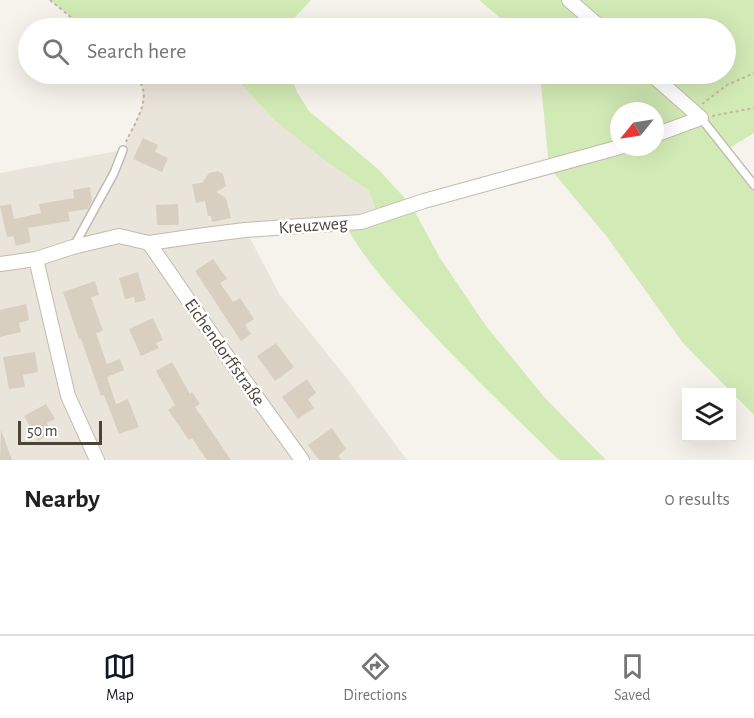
<!DOCTYPE html>
<meta charset="utf-8">
<style>
:root{--surface:#fff;--page:#f2f2f2;--text:#202124;--muted:#757577;--line:#e0e0e0;--accent:#111827}
body{margin:0;font-family:"Alegreya Sans",sans-serif;background:var(--page);color:var(--text)}
.controls{position:absolute;right:18px;bottom:18px;display:grid;overflow:hidden;border-radius:0px;box-shadow:0 6px 24px #0002}
.controls button{width:54px;height:54px;display:grid;place-items:center;padding:0;border:0;border-bottom:2px solid var(--line);background:var(--surface);color:var(--text);font:30px sans-serif}
.compass{position:absolute;left:610px;top:102px;width:54px;height:54px;border-radius:50%;background:var(--surface);box-shadow:0 6px 24px #0002;rotate:240deg}
.scale{position:absolute;left:18px;bottom:15px;width:84px;box-sizing:border-box;padding-left:6px;border:3px solid #4b4439;border-top:0;font-size:16px;line-height:21px;white-space:nowrap;color:#4b4439;-webkit-text-stroke:4px #fff;paint-order:stroke}
.list{margin:0;padding:0;list-style:none}
h2{display:flex;justify-content:space-between;align-items:center;height:78px;margin:0;padding:0 24px;font-size:26px}
h2 small{font-size:20px;font-weight:400;color:var(--muted)}
.icon{flex:none;width:33px;height:33px;fill:none;stroke:currentColor;stroke-width:2;stroke-linecap:round;stroke-linejoin:round}
.map{position:relative;flex:none;width:754px;height:460px;overflow:hidden}
.search{position:absolute;background:var(--surface);box-shadow:0 6px 24px #0002;left:18px;right:18px;top:18px;height:66px;display:flex;align-items:center;gap:15px;box-sizing:border-box;padding:0 21px;border-radius:33px;color:var(--muted);font-size:22px}
.sheet{height:174px;background:var(--surface)}
nav{display:flex;justify-content:space-around;align-items:center;box-sizing:border-box;height:84px;border-top:2px solid var(--line);background:var(--surface);font-size:16px;color:var(--muted)}
nav a{display:grid;justify-items:center;gap:3px}
nav .on{color:var(--accent)}
.map>svg:first-child{display:block}
.residential{fill:#eae5da}
.green{fill:#d2eab5;fill-rule:evenodd}
.building{fill:#d8cfc1}
.lines{fill:none;stroke-linecap:round;stroke-linejoin:round}
.service-casing{stroke:#c2bbae;stroke-width:10}
.minor-casing{stroke:#c2bbae;stroke-width:16}
.path{stroke:#c4b79f;stroke-width:2;stroke-dasharray:3 3;stroke-linecap:butt}
.service{stroke:#fff;stroke-width:7}
.minor{stroke:#fff;stroke-width:14}
.labels{text-anchor:middle;stroke-width:5;stroke-linejoin:round;paint-order:stroke}
.street-label{font-size:18px;fill:#4b4439;stroke:#fff}
</style>
<div class="map">
<svg width="754" height="460" viewBox="0 0 754 460">
<rect width="100%" height="100%" fill="#f6f3ec"/>
<path class="residential" d="M145,74h84l6,3 39,43 49,39 46,32 9,25 -132,15 34,64 65,81 62,84h-407v-287l123,-23 19,-43 1,-19 -3,-6z"/>
<g class="green">
<path d="M50,0h261l-26,28h-201z"/>
<path d="M479,0h275v133l-28,17 28,34v231l-71,-72 -76,-106 -58,-70 -9,-93h186v-46h-214zM619,111h36v36h-36z"/>
<path d="M229,74h61l7,18 12,19 69,58 33,36 29,53 46,68 59,72 61,62h-47c-51,-50 -104,-100 -151,-153 -24,-26 -47,-53 -64,-84l34,-7 -9,-25 -46,-32 -49,-39 -39,-43z"/>
</g>
<g class="building">
<path d="M143,138l15,7 -3,7 13,6 -6,14 -29,-13z"/>
<path d="M218,171l5,3 3,12 -10,6 10,6 5,20 -19,4 -1,-6h-3l-3,-15 -9,2 -4,-19 10,-1 7,-10z"/>
<path d="M90,187l2,14 -4,8 -20,3 2,9 -42,7 3,14 -15,4 -3,-10 -6,1 -7,-31 11,-2 3,15 27,-6 -2,-9 35,-6 -1,-8z"/>
<path d="M178,204l1,21h-22l-1,-20z"/>
<path d="M213,259l14,20 -7,4 13,19 7,-4 14,21 -9,6 6,9 -10,7 -46,-70z"/>
<path d="M138,272l8,28 -11,3 -1,-6 -9,2 -6,-21z"/>
<path d="M95,281l4,14 -8,2 12,34 -7,2 11,31 13,-5 4,11 -17,7 9,27 12,-5 11,28 -20,7 -15,-39 -3,1 -20,-57h-2l-16,-47z"/>
<path d="M26,304l3,16 -10,3 2,9 -21,5v-27z"/>
<path d="M153,318l10,22 -7,3 3,5 -18,8 -12,-27z"/>
<path d="M276,343l18,24 -19,14 -18,-25z"/>
<path d="M35,352l3,20 -15,3 2,12 -16,2 -6,-32z"/>
<path d="M172,362l18,32 2,-2 8,12 -5,3 36,53h-24l-15,-22 -3,2 -21,-30 7,-5 -19,-34z"/>
<path d="M307,379l9,14 -8,6 6,9 -16,11 -16,-22z"/>
<path d="M46,404l9,15 -8,4 5,9 -14,9 -14,-25z"/>
<path d="M332,428l14,21 -8,7 3,4h-22l-11,-15z"/>
<path d="M1,430l11,30h-12z"/>
</g>
<g class="lines">
<g class="service-casing">
<g id="service">
<path d="M701,118l53,67"/>
<path d="M74,246l40,-73 9,-23"/>
</g>
</g>
<g class="minor-casing">
<g id="minor">
<path d="M569,0l32,28"/>
<path d="M651,74l50,44 -46,17"/>
<path d="M149,243l75,109 78,108"/>
<path d="M36,259l32,137 29,64"/>
<path d="M0,264l36,-5 37,-12 46,-11 30,7 48,-7 48,-6 116,-8 63,-21 196,-54"/>
</g>
</g>
<g class="path">
<path d="M50,0l34,28"/>
<path d="M702,104l25,-19 27,-12"/>
<path d="M712,116l42,-8"/>
<path d="M126,142c7,-16 23,-38 16,-56 -2,-4 -6,-9 -8,-12"/>
</g>
<use href="#service" class="service"/>
<use href="#minor" class="minor"/>
</g>
<g class="labels">
<g class="street-label">
<text transform="translate(313 225) rotate(-4)" y="6">Kreuzweg</text>
<text transform="translate(225 352) rotate(55)" y="6">Eichendorffstraße</text>
</g>
</g>
</svg>
<div class="controls">
<button><svg class="icon" aria-label="layers" viewBox="0 0 24 24"><path d="M12 4l9 5-9 5-9-5zM3 14l9 5 9-5"/></svg></button>
</div>
<svg class="compass" viewBox="-18 -18 36 36"><path d="M0-13l5 13h-10z" fill="#e53935"/><path d="M0 13l5-13h-10z" fill="#757577"/></svg>
<div class="scale">50 m</div>
<div class="search"><svg class="icon" aria-label="search" viewBox="0 0 24 24"><circle cx="10" cy="10" r="6"/><path d="M15 15l6 6"/></svg>Search here</div>
</div>
<section class="sheet">
<h2>Nearby<small>0 results</small></h2>
<ul class="list">
</ul>
</section>
<nav>
<a class="on"><svg class="icon" aria-label="map" viewBox="0 0 24 24"><path d="M3 6l6-2 6 2 6-2v14l-6 2-6-2-6 2zM9 4v14M15 6v14"/></svg>Map</a>
<a><svg class="icon" aria-label="directions" viewBox="0 0 24 24"><path d="M12 3l9 9-9 9-9-9zM9 14v-3h6M13 9l2 2-2 2"/></svg>Directions</a>
<a><svg class="icon" aria-label="saved" viewBox="0 0 24 24"><path d="M7 4h10v16l-5-4-5 4z"/></svg>Saved</a>
</nav>
